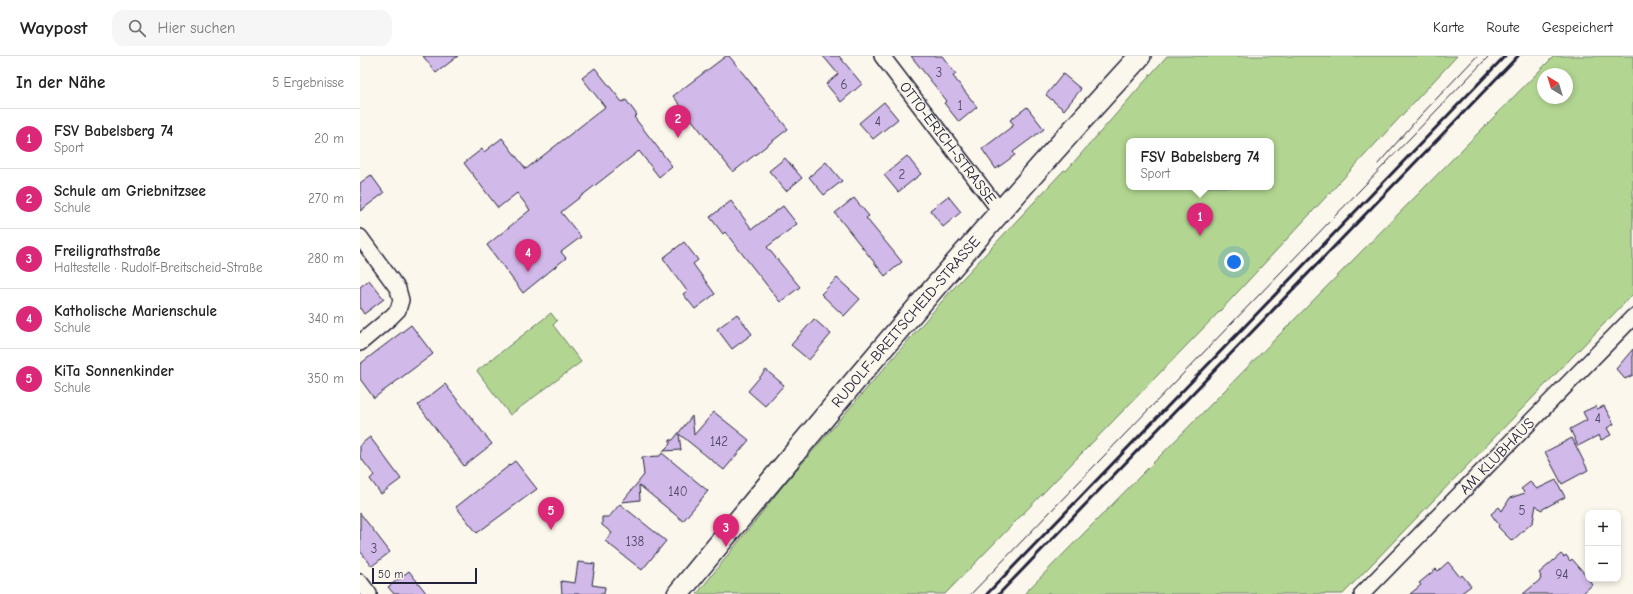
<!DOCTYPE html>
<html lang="de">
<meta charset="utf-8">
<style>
:root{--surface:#fff;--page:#f6f6f6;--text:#222;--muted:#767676;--line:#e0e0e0;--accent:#db2777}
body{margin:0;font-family:"Comic Neue",sans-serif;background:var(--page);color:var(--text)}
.controls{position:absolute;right:12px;bottom:12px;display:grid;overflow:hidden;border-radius:8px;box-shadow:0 2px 6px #0003}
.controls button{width:36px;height:36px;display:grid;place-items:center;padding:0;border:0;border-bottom:1px solid var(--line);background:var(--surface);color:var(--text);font:20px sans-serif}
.compass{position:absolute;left:1177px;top:12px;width:36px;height:36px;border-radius:50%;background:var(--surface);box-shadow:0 2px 6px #0003;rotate:322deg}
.scale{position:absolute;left:12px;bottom:10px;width:105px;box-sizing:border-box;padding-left:4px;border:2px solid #22223b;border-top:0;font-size:11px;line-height:14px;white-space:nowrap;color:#22223b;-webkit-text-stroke:3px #fbf7ec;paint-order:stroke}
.you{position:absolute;left:874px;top:206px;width:14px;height:14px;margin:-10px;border:3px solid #fff;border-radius:50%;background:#1a73e8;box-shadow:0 0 0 6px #1a73e833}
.badge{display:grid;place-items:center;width:26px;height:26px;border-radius:50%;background:var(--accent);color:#fff;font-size:13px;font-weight:700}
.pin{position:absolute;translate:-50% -33px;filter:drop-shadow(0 1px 2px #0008)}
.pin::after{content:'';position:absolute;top:21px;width:14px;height:12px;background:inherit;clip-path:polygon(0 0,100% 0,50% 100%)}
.popup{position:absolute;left:766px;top:82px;width:148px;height:52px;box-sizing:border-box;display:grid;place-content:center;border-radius:8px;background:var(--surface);filter:drop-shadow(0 1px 3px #0005);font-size:13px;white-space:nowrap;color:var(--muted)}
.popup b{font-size:15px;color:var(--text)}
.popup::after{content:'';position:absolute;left:50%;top:100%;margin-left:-8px;border:8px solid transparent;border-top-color:var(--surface)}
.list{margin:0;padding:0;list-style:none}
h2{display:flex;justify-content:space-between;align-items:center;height:52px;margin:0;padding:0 16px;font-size:17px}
h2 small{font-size:13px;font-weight:400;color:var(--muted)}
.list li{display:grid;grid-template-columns:26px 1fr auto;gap:12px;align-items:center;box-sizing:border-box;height:60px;padding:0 16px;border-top:1px solid var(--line)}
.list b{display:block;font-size:15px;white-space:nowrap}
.list p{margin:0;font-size:13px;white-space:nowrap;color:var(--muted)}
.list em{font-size:13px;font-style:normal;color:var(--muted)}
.icon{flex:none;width:22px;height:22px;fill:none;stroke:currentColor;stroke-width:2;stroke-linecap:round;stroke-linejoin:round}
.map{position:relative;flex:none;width:1273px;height:538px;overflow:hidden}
header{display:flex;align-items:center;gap:24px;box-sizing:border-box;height:56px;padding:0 20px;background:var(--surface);border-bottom:1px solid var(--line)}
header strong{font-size:19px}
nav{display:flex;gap:22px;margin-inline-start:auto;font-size:14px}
.search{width:280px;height:36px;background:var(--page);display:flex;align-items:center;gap:10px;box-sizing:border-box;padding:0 14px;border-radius:12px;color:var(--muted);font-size:15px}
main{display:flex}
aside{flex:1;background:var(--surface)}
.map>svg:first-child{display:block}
.green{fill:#b2d691;stroke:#6a7c66;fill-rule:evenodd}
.building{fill:#d1b9e9;stroke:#22223b}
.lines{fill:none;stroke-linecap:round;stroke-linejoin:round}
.street-casing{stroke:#22223b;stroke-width:18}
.secondary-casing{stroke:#22223b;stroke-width:24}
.street{stroke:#fbf7ec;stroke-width:15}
.secondary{stroke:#fbf7ec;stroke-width:21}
.tram{stroke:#22223b;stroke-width:1}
.rail{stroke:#22223b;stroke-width:3}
.labels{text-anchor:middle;stroke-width:3;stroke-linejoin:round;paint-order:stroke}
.number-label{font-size:13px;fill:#4e4866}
.street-label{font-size:15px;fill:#22223b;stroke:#fbf7ec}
</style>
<header>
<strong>Waypost</strong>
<div class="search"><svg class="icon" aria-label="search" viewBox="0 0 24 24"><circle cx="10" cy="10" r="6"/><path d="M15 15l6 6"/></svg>Hier suchen</div>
<nav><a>Karte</a><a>Route</a><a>Gespeichert</a></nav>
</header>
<main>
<aside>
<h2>In der Nähe<small>5 Ergebnisse</small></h2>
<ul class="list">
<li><span class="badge">1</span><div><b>FSV Babelsberg 74</b><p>Sport</p></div><em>20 m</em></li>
<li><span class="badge">2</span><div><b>Schule am Griebnitzsee</b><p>Schule</p></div><em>270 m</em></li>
<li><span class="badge">3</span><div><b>Freiligrathstraße</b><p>Haltestelle · Rudolf-Breitscheid-Straße</p></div><em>280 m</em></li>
<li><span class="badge">4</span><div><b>Katholische Marienschule</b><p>Schule</p></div><em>340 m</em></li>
<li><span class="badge">5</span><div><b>KiTa Sonnenkinder</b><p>Schule</p></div><em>350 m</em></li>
</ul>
</aside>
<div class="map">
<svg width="1273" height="538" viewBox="0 0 1273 538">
<rect width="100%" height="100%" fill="#fbf7ec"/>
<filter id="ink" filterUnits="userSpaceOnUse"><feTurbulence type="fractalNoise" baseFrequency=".025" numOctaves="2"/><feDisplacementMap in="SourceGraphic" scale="8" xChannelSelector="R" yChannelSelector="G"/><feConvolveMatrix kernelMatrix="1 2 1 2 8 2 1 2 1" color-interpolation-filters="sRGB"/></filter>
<g filter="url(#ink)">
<g class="green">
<path d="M807,0h290l-236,254 -276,284h-248l89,-112 164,-190 114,-122 2,1zM769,85h142v46h-142z"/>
<path d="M1194,0h79v238l-290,300h-319zM1183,18h24v24h-24z"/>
<path d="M191,257l6,8 -4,4 28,37 -71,53 -33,-44z"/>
</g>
<g class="building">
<path d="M63,0h35l-22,17z"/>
<path d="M366,0h3l59,73 -55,43 -60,-76z"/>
<path d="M463,0h16l23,28 -21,18 -15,-18 12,-10z"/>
<path d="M551,0h31l14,18 -3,2 24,31 -18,15 -15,-19 3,-2z"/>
<path d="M235,12l27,34 4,-2 11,15 -3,2 38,49 -13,11 -20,-26 -78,61 20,25 -20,15 5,6 -43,35 -36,-48 43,-35 -13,-17 -19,15 -34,-45 18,-14 2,3 18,-14 24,31 79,-62 -23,-29z"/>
<path d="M703,18l18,15 -17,21 -18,-15z"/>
<path d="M524,46l14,17 -25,20 -14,-16z"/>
<path d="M667,51l17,22 -31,23 2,3 -19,14 -14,-20 32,-24 -4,-5z"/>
<path d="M547,100l14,18 -23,18 -14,-17z"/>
<path d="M425,102l17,20 -16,13 -17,-20z"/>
<path d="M466,106l16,19 -18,14 -15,-18z"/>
<path d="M11,119l13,18 -24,18v-28z"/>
<path d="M588,140l13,16 -18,15 -13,-17z"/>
<path d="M494,142l15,18 -3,2 36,44 -17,14 -50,-63z"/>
<path d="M371,145l21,28 31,-23 14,18 -30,23 33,40 -20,15 -55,-70 -2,2 -13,-17z"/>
<path d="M324,186l14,18 -5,4 22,30 -20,15 -12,-15 4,-3 -24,-33z"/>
<path d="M477,222l23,21 -16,17 -23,-22z"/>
<path d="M9,224l15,19 -20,15 -4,-6v-21z"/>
<path d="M377,258l15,20 -20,15 -15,-20z"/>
<path d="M454,263l17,15 -22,26 -18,-15z"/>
<path d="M51,269l22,29 -59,44 -14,-19v-15z"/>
<path d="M1273,293v26l-8,4 -9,-10z"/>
<path d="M406,314l18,15 -19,21 -17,-15z"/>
<path d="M85,328l47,60 -28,22 -46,-61z"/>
<path d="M1236,350l1,3 7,-3 10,18 -7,4 4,7 -10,5 -2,-5 -21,11 -8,-17 17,-9 -4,-8z"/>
<path d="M354,356l35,28 -25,30 -45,-36 2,16 -18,1 7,-7v-4h3l19,-24 2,19z"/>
<path d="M10,381l31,42 -20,15 -11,-15 4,-4 -14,-18v-12z"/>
<path d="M1212,382l16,32 -26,14 -17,-32z"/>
<path d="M302,397l46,38 -25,30 -44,-36 1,15 -18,2 22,-27 -2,-18 18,-1z"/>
<path d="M155,405l22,28 -60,44 -21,-26z"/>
<path d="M1196,424l9,17 -24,13 -5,-5 -3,17 -21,19 -14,-14 1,-2 -8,-11 8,-7 3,4 8,-13 15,-5 -4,-4 9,-7 7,7z"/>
<path d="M260,448l46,37 -24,29 -37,-29 7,-8 -10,-8v-8h7z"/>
<path d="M0,457l30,39 -18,14 -12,-15z"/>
<path d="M1201,498l3,3 2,-2 4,6 2,-2 13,15 7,11 -10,9h-59l18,-15 -1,-2 1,-1 -2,-3z"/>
<path d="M218,506l17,2 -3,21 13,2 -1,7h-42l-1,-13 14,2z"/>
<path d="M1088,506l12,15 2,-2 9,11 -11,8h-50l11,-9 -2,-2 17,-14 2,2z"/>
<path d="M49,515l18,23h-33l-6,-7z"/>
</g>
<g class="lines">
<g class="street-casing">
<g id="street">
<path id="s1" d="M522,0l118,155"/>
<path d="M0,181l38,52 3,11 -3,10 -7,7 -31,26"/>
<path d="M0,526l9,12"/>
<path id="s2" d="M1002,538l271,-277"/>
</g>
</g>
<g class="secondary-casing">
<g id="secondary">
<path id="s3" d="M318,538c150,-183 302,-364 462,-538"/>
</g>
</g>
<use href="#street" class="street"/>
<use href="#secondary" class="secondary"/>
<g class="tram">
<path d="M1018,108l42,-48 57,-60"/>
<path d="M611,538l518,-538"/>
</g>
<g class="rail">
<path d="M627,538l518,-538"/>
<path d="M639,538l519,-538"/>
</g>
</g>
</g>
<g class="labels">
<g class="number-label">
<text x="579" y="21">3</text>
<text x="484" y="33">6</text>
<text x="600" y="54">1</text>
<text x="518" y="70">4</text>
<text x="542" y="123">2</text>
<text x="1238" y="367">4</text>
<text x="359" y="390">142</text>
<text x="318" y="440">140</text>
<text x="1162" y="459">5</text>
<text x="275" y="490">138</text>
<text x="14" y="497">3</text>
<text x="1202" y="523">94</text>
</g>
<g class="street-label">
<text dy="5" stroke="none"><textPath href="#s1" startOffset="109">OTTO-ERICH-STRASSE</textPath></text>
<text dy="5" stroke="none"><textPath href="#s3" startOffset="355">RUDOLF-BREITSCHEID-STRASSE</textPath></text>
<text dy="5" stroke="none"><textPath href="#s2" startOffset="193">AM KLUBHAUS</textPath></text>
</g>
</g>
</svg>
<div class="controls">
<button>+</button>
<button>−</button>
</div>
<svg class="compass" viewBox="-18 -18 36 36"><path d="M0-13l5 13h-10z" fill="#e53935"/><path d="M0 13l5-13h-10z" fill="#767676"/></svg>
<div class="scale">50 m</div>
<div class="you"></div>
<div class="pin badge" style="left:840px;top:180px">1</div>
<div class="popup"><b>FSV Babelsberg 74</b>Sport</div>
<div class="pin badge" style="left:318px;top:82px">2</div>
<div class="pin badge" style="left:366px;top:491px">3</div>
<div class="pin badge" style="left:168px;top:216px">4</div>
<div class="pin badge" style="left:191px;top:474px">5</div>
</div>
</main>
